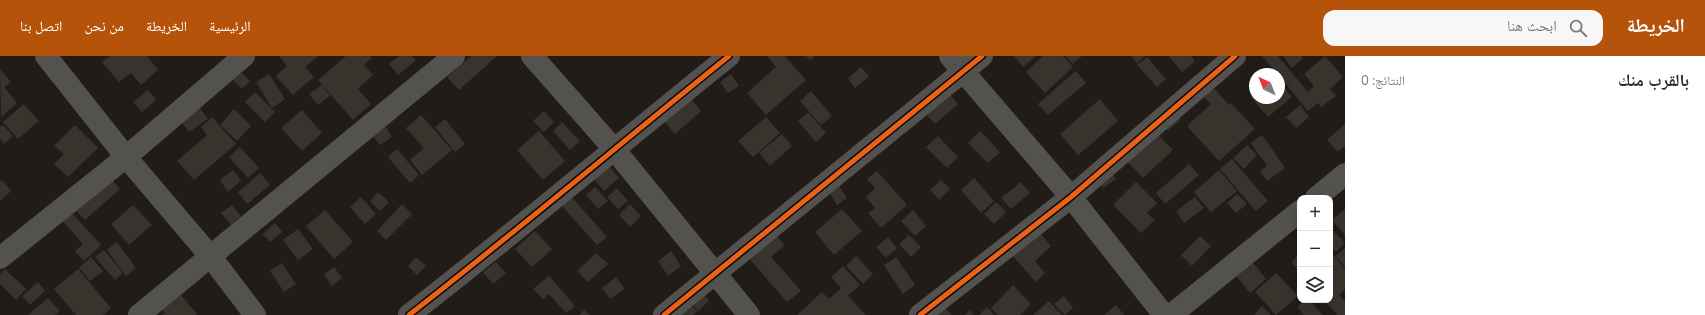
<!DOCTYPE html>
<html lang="ar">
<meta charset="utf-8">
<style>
:root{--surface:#fff;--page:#f7f7f7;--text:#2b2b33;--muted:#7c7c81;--line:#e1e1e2;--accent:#b45309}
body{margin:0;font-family:"Nunito Sans","Noto Naskh Arabic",sans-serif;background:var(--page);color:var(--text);direction:rtl}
.controls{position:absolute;right:12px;bottom:12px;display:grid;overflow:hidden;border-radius:8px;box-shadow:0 4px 16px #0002}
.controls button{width:36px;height:36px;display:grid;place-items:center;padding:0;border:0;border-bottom:1px solid var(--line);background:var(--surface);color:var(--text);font:20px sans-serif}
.compass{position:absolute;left:1249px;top:12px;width:36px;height:36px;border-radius:50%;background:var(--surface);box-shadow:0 4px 16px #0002;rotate:317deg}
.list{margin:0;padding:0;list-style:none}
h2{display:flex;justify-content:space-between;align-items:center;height:52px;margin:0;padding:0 16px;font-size:17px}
h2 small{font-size:13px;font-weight:400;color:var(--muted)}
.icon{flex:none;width:22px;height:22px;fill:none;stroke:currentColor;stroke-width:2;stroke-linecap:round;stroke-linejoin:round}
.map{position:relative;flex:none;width:1345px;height:259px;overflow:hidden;direction:ltr}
header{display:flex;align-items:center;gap:24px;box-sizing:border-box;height:56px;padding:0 20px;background:var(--accent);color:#fff}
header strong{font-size:19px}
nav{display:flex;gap:22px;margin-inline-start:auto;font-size:14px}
.search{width:280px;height:36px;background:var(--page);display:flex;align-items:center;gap:10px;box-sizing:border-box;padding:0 14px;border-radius:12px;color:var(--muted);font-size:15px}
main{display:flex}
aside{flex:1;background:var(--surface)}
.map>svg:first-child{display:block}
.building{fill:#38332d}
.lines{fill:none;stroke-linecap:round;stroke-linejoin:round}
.minor{stroke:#53524f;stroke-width:22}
.cycleway-casing{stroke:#0a0705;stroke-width:8}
.cycleway{stroke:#ea6118;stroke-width:5}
</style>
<header>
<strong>الخريطة</strong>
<div class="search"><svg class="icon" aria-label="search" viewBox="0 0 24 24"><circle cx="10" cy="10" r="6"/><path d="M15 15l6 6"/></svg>ابحث هنا</div>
<nav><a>الرئيسية</a><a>الخريطة</a><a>من نحن</a><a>اتصل بنا</a></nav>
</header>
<main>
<aside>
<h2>بالقرب منك<small>النتائج: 0</small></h2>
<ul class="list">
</ul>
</aside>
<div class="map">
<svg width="1345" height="259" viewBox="0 0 1345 259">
<rect width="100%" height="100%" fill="#201c18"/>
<g class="building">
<path d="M110,0h37l11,14 -17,15 -10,-12 -12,9 -17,-20z"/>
<path d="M279,0h39l-13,11 9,10 -21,18 -17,-19 11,-10z"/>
<path d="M346,0h24l2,2 -8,7 9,10 -15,14 13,15 -18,16 -35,-40z"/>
<path d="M399,0h13l4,4 -18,15 -9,-11z"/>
<path d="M471,0h26l-38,34 -12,-13z"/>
<path d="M767,0h18l21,24 -40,35 -19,-22 29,-26z"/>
<path d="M806,0h9l-5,4z"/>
<path d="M1014,0h22l-13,11z"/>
<path d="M1043,0h20l10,11 -28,26 -19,-21z"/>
<path d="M1065,0h17l-9,8z"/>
<path d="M1131,0h14l-8,7z"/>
<path d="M1169,0h22l4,5 -13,11z"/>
<path d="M1262,0h16l30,36 6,-6 -10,-12 21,-18 18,21 -13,12 6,7 -15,11 -3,-4 -10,8 -29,-35v-2h-2z"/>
<path d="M1283,0h18l2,2 -11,10z"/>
<path d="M1147,1l19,22 -9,8 -20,-22z"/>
<path d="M861,11l8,9 -14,12 -7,-10z"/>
<path d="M0,13l11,13 -7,5 13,16 -16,14z"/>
<path d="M240,15l10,10 -8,8 -10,-10z"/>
<path d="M1076,15l10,12 -38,32 -10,-11z"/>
<path d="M269,18l16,25 -13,9 -16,-26z"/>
<path d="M731,18l8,12 -11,7 -8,-11z"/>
<path d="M1279,25l13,16 -24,20 -18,-21 5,-5v7h24z"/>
<path d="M1210,28l19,21 2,-2 24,26 -36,32 -32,-35 24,-22 -11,-11z"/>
<path d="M322,29l8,11 -12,9 -9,-11z"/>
<path d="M148,34l8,10 -14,12 -9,-10z"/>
<path d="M811,35l21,25 -11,9 -21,-24z"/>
<path d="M255,36l20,20 -10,10 -20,-20z"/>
<path d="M948,36l10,12 -23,20 -10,-11z"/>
<path d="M689,40l12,15 -26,23 -13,-15z"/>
<path d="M1100,43l18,22 -40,34 -18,-21z"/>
<path d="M24,48l15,17 -21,18 -15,-17z"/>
<path d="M1300,49l9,12 -13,11 -10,-11z"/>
<path d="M199,51l9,12 -19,13 -9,-12z"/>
<path d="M234,53l17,17 -14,15 -17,-16z"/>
<path d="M302,54l20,23 -20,18 -21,-23z"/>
<path d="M544,55l10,11 -10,10 -11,-11z"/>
<path d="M808,56l18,21 -10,9 -18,-21z"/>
<path d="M1176,57l5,7 -13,10 -6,-6z"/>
<path d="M421,59l31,35 -30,25 -12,-15 14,-12 -18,-20z"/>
<path d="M212,61l24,27 -42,36 -17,-19 30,-26 -6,-8z"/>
<path d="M766,61l14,16 -27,24 -15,-16z"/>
<path d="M445,63l20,25 -10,8 -20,-25z"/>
<path d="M562,66l18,19 -10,9 -17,-19z"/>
<path d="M1345,68v22l-7,6 -11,-12z"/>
<path d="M3,69l10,11 -9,8 -4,-5v-12z"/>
<path d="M75,69l23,23 -30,29 -14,-13 10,-10 -10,-8z"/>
<path d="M385,70l7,11 -12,8 -8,-10z"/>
<path d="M539,75l26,30 -22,19 -26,-30z"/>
<path d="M980,75l20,21 -12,11 -20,-20z"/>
<path d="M1155,75l18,19 -30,28 -18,-19z"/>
<path d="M782,78l10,12 -22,20 -11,-13z"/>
<path d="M1262,79l23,33 -18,13 -7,-10 7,-5 -16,-23z"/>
<path d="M938,80l20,21 -11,11 -21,-21z"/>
<path d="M1247,89l10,10 -13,14 -11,-11z"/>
<path d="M240,91l19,21 -11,10 -19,-21z"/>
<path d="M397,93l22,26 -9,8 -22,-26z"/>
<path d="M1232,103l36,42 -12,10 -36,-42z"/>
<path d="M606,106l13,16 -15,13 -13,-15z"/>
<path d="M1189,108l10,11 -34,29 -9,-11z"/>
<path d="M1108,112l8,11 -13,9 -7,-11z"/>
<path d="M233,114l8,11 -13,11 -8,-12z"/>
<path d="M1219,114l18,21 -26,21 -17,-20z"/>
<path d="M877,115l30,34 -26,23 -13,-15 7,-5 -9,-11 9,-9 -8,-9z"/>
<path d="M260,117l10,12 -23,19 -9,-12z"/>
<path d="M109,121l11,12 -35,31 -11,-12z"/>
<path d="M974,122l20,23 -13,12 -20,-23z"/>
<path d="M2,124l9,11 -11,10v-20z"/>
<path d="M941,124l9,9 -11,11 -9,-10z"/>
<path d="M1021,126l9,11 -19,16 -10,-11z"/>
<path d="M1136,126l21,21 -10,10 8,7 -14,13 -28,-28z"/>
<path d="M838,128l9,14 -10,7 -9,-14z"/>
<path d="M595,131l13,14 -10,8 -12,-14z"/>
<path d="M617,132l11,13 -10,8 -11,-12z"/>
<path d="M378,136l11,10 -9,9 -10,-10z"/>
<path d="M1237,138l10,10 -11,9 -9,-10z"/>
<path d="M570,139l37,42 -10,8 -37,-41z"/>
<path d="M361,141l15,17 -11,10 -15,-17z"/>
<path d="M1195,141l9,11 -20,15 -8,-12z"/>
<path d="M996,146l10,10 -12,12 -10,-10z"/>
<path d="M402,148l10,10 -26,26 -9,-9z"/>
<path d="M630,148l11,12 -11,11 -11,-12z"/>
<path d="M133,149l19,20 -23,20 -18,-21z"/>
<path d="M232,149l9,11 -10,9 -10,-12z"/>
<path d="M842,153l20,22 -28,24 -19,-23z"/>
<path d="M1345,153v26l-13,-15z"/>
<path d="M69,154l32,35 -17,16 -9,-10 8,-7 -23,-26z"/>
<path d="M325,154l28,32 -19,17 -28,-33z"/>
<path d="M913,154l13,16 -11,10 -14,-15z"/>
<path d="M275,167l7,9 -12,10 -7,-8z"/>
<path d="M1035,171l16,19 -16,15 10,12 -9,9 -28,-31z"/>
<path d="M298,173l15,20 -15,11 -15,-20z"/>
<path d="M1332,174l13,13 -9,9 -6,-6v-14z"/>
<path d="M535,175l17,18 -20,18 -17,-18z"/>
<path d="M774,177l11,12 -14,12 30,34 -14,11 -40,-46z"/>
<path d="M909,179l12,12 -10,10 -12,-13z"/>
<path d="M1200,180l11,10 -19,20 -11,-11z"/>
<path d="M888,181l9,11 -11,10 -10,-11z"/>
<path d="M117,186l19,26 -10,8 -19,-26z"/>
<path d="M1345,192v19l-10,-11z"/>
<path d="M104,194l19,23 -8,7 -20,-23z"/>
<path d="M671,195l10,15 -13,10 -10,-15z"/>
<path d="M1330,195l15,18v20l-6,6 6,7v13h-8l-13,-15h6z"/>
<path d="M596,197l12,11 -20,18 -11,-11z"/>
<path d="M1300,198v18l-9,-10z"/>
<path d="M856,200l17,18 -10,10 -17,-18z"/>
<path d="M91,201l12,14 -13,10 -11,-13z"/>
<path d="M416,201l10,9 -9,9 -9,-9z"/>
<path d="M896,201l19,28 -12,9 -19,-29z"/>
<path d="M1250,203l16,20 -16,14 -16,-20z"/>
<path d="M496,206l10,11 -13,11 -10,-12z"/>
<path d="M282,207l14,21 -12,8 -14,-21z"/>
<path d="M843,210l17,19 -12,11 18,19h-69l25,-23 7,7 12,-11 -10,-11z"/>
<path d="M334,211l8,11 -10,8 -8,-12z"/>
<path d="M5,213l21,20 -10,11 -16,-16v-10z"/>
<path d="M78,213l33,39 -8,7h-27l-22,-26z"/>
<path d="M1276,217l22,23 -22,19 -21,-23z"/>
<path d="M549,220l26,30 -9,7 -17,-19 -6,5 -10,-10z"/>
<path d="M616,221l9,12 -15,10 -8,-11z"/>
<path d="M38,226l7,9 -15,14 -8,-9z"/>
<path d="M1013,229l18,19 -11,11h-22l-7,-7z"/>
<path d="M700,234l9,11 -11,10 -10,-11z"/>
<path d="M179,237l18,21 -1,1h-34l3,-2 -5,-5z"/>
<path d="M1064,240l9,12 -8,7 -11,-11z"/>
<path d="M48,242l12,13 -5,4h-27z"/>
<path d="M1305,244h4l14,15h-19l-7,-8z"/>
<path d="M687,245l10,10 -4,4h-20z"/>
<path d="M1049,245l13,14h-29z"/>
<path d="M942,248l10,11h-24z"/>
<path d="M1116,249l8,10h-20z"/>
<path d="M1262,250l9,9h-17z"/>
<path d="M987,251l7,8h-15z"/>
<path d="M584,254l6,5h-11z"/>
<path d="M970,254l4,5h-9z"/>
</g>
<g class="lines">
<g class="minor">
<path d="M46,0l80,101 85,100 44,58"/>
<path d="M532,0l82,93 135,166"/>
<path d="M950,0l121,141 93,118"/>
<path d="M1316,142l29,-24"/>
<path d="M0,202l126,-101 118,-101"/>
<path d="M139,259l315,-259"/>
<path d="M409,259c108,-84 213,-173 320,-259"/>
<path d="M664,259l318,-259"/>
<path d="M920,259l151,-118 164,-141"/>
<path d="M1171,259l129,-104"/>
</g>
<g class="cycleway-casing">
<g id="cycleway">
<path d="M409,259c108,-84 213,-173 320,-259"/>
<path d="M664,259l318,-259"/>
<path d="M920,259l151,-118 164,-141"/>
</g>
</g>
<use href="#cycleway" class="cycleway"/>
</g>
</svg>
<div class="controls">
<button>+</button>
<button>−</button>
<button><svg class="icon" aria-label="layers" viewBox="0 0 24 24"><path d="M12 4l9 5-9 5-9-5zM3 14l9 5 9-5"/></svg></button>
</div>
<svg class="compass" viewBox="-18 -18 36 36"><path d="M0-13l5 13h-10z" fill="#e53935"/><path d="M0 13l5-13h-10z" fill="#7c7c81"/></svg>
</div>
</main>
